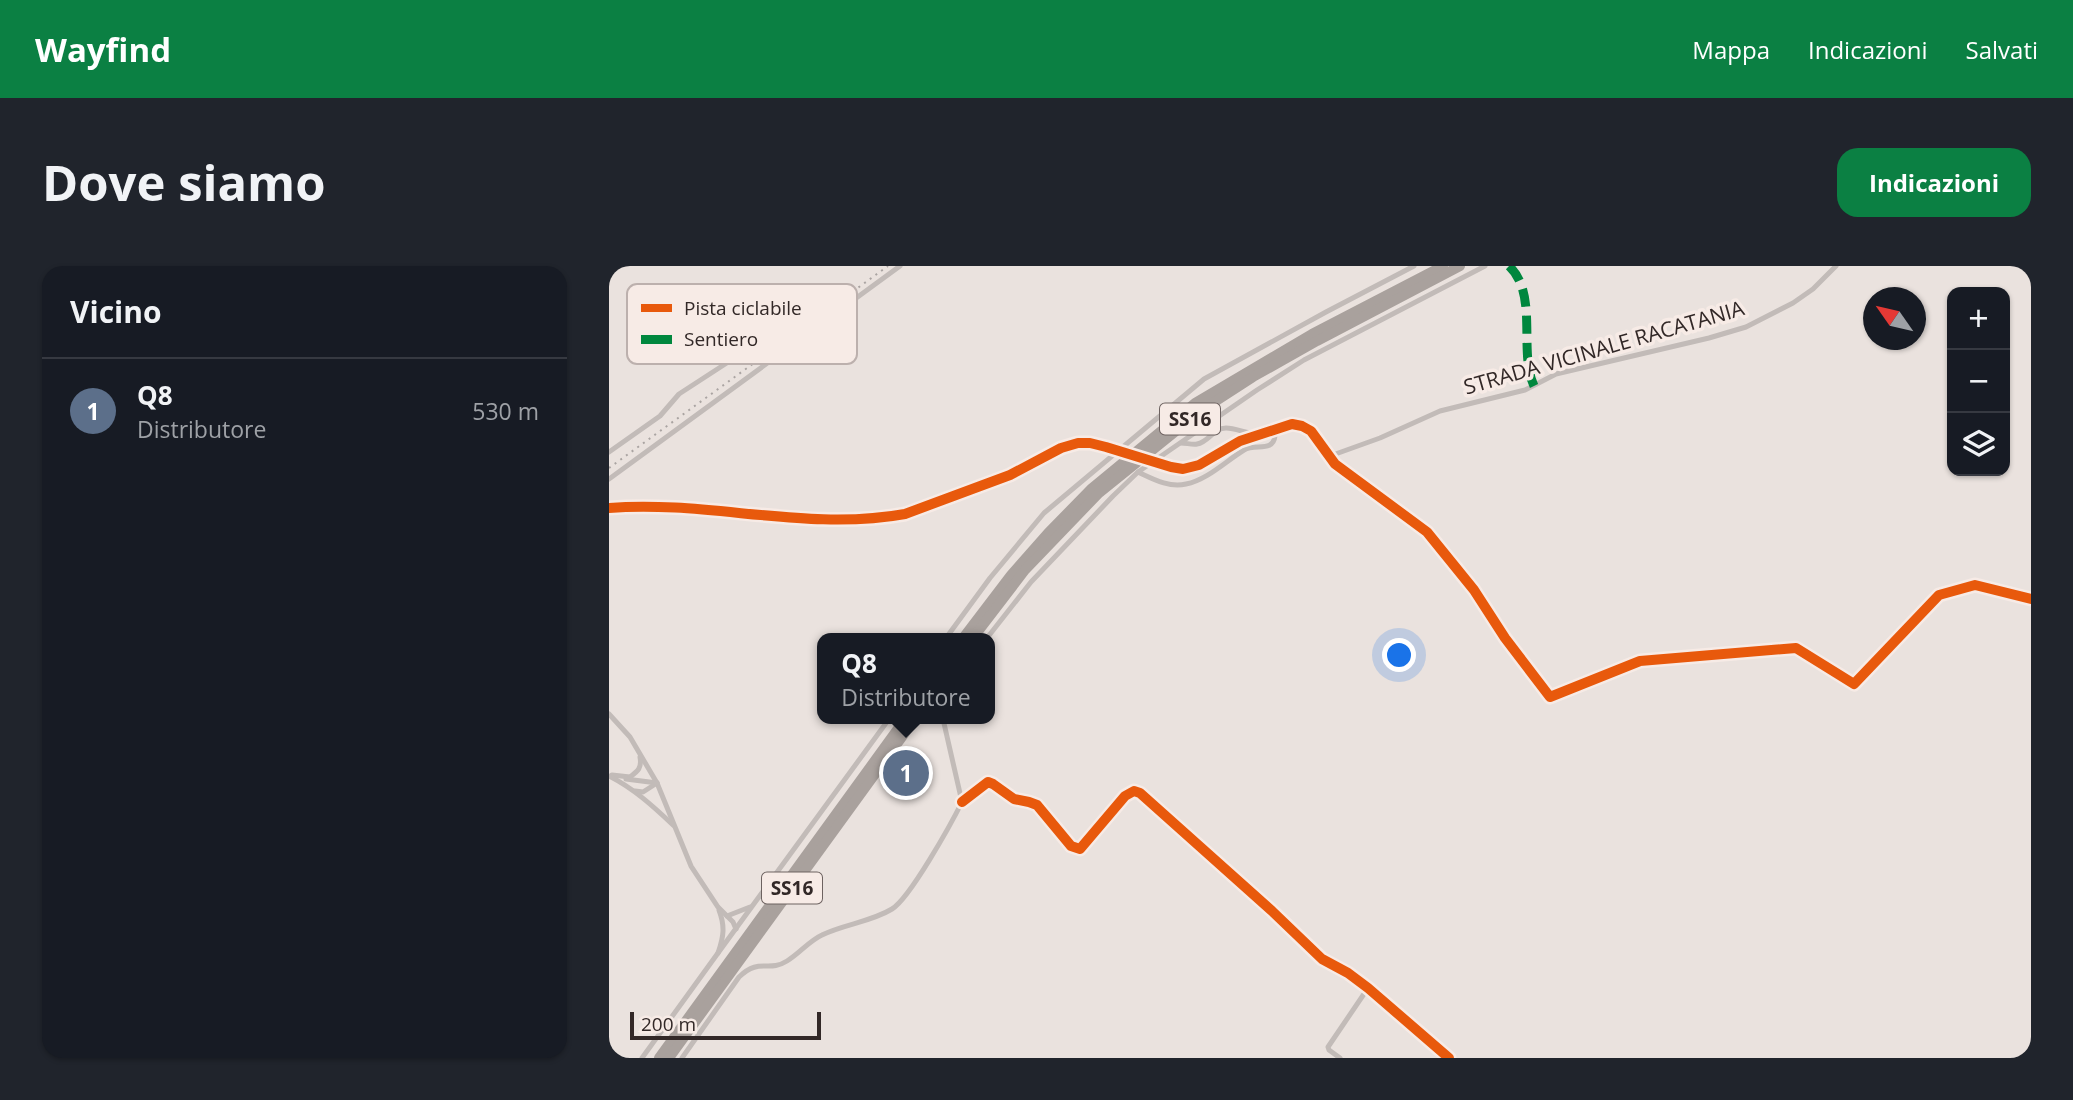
<!DOCTYPE html>
<html lang="it">
<meta charset="utf-8">
<style>
:root{--surface:#171b24;--page:#20242c;--text:#f1f3f6;--muted:#9ea1a6;--line:#363941;--accent:#0b8043}
body{margin:0;font-family:"Open Sans",sans-serif;background:var(--page);color:var(--text)}
.controls{position:absolute;right:21px;top:21px;display:grid;overflow:hidden;border-radius:14px;box-shadow:0 2px 5px #0004}
.controls button{width:63px;height:63px;display:grid;place-items:center;padding:0;border:0;border-bottom:2px solid var(--line);background:var(--surface);color:var(--text);font:35px sans-serif}
.compass{position:absolute;left:1254px;top:21px;width:63px;height:63px;border-radius:50%;background:var(--surface);box-shadow:0 2px 5px #0004;rotate:304deg}
.scale{position:absolute;left:21px;bottom:18px;width:191px;box-sizing:border-box;padding-left:7px;border:4px solid #322827;border-top:0;font-size:19px;line-height:24px;white-space:nowrap;color:#322827;-webkit-text-stroke:5px #f7ebe6;paint-order:stroke}
.you{position:absolute;left:791px;top:390px;width:24px;height:24px;margin:-18px;border:5px solid #fff;border-radius:50%;background:#1a73e8;box-shadow:0 0 0 10px #1a73e833}
.badge{display:grid;place-items:center;width:46px;height:46px;border-radius:50%;background:var(--accent);color:#fff;font-size:23px;font-weight:700}
.pin{position:absolute;translate:-50% -50%;border:4px solid #fff;box-shadow:0 2px 7px #0006}
.popup{position:absolute;left:208px;top:367px;width:178px;height:91px;box-sizing:border-box;display:grid;place-content:center;border-radius:14px;background:var(--surface);filter:drop-shadow(0 2px 5px #0005);font-size:23px;white-space:nowrap;color:var(--muted)}
.popup b{font-size:26px;color:var(--text)}
.popup::after{content:'';position:absolute;left:50%;top:100%;margin-left:-14px;border:14px solid transparent;border-top-color:var(--surface)}
.list{margin:0;padding:0;list-style:none}
h2{display:flex;justify-content:space-between;align-items:center;height:91px;margin:0;padding:0 28px;font-size:30px}
h2 small{font-size:23px;font-weight:400;color:var(--muted)}
.list li{display:grid;grid-template-columns:46px 1fr auto;gap:21px;align-items:center;box-sizing:border-box;height:105px;padding:0 28px;border-top:2px solid var(--line)}
.list b{display:block;font-size:26px;white-space:nowrap}
.list p{margin:0;font-size:23px;white-space:nowrap;color:var(--muted)}
.list em{font-size:23px;font-style:normal;color:var(--muted)}
.icon{flex:none;width:38px;height:38px;fill:none;stroke:currentColor;stroke-width:2;stroke-linecap:round;stroke-linejoin:round}
.map{position:relative;flex:none;width:1422px;height:792px;overflow:hidden;border-radius:21px}
header{display:flex;align-items:center;gap:42px;box-sizing:border-box;height:98px;padding:0 35px;background:var(--accent);color:#fff}
header strong{font-size:33px}
nav{display:flex;gap:38px;margin-inline-start:auto;font-size:24px}
.intro{display:flex;align-items:center;justify-content:space-between;box-sizing:border-box;height:168px;padding:0 42px}
h1{margin:0;font-size:49px}
.button{padding:18px 32px;border-radius:21px;background:var(--accent);color:#fff;font-size:24px;font-weight:700}
main{display:flex;gap:42px;padding:0 42px}
aside{flex:1;background:var(--surface);border-radius:21px;box-shadow:0 2px 5px #0004}
.map>svg:first-child{display:block}
.lines{fill:none;stroke-linecap:round;stroke-linejoin:round}
.street{stroke:#c2bbb8;stroke-width:5}
.highway{stroke:#a9a19d;stroke-width:10}
.rail{stroke:#aaa4a2;stroke-width:2;stroke-dasharray:2 5;stroke-linecap:butt}
.street-bridge{stroke:#c2bbb8;stroke-width:5}
.quiet{stroke:#00873e;stroke-width:9;stroke-dasharray:18 9;stroke-linecap:butt}
.cycleway-casing{stroke:#f7ebe6;stroke-width:15}
.cycleway{stroke:#e8590c;stroke-width:10}
.labels{text-anchor:middle;stroke-width:7;stroke-linejoin:round;paint-order:stroke}
.shield{fill:#f7ebe6;stroke:#6d6260;stroke-width:2}
.shield-label{font-size:19px;font-weight:bold;fill:#322827}
.street-label{font-size:21px;fill:#322827;stroke:#f7ebe6}
.key{fill:#f7ebe6;stroke:#bcb0ad;stroke-width:2}
.key-label{font-size:19px;fill:#322827}
</style>
<header>
<strong>Wayfind</strong>
<nav><a>Mappa</a><a>Indicazioni</a><a>Salvati</a></nav>
</header>
<div class="intro"><h1>Dove siamo</h1><a class="button">Indicazioni</a></div>
<main>
<aside>
<h2>Vicino<small></small></h2>
<ul class="list">
<li><span class="badge" style="background:#5c6f8a">1</span><div><b>Q8</b><p>Distributore</p></div><em>530 m</em></li>
</ul>
</aside>
<div class="map">
<svg width="1422" height="792" viewBox="0 0 1422 792">
<rect width="100%" height="100%" fill="#eae2de"/>
<g class="lines">
<g class="street">
<path d="M572,177c5,0 12,2 16,1 12,-2 16,-16 29,-16 11,0 20,6 33,6"/>
<path d="M0,186l51,-36 19,-22 60,-39 -1,-6 -33,-56"/>
<path d="M721,190l50,-18 60,-27 85,-21 31,-16 153,-36 37,-11 47,-24 20,-14 23,-23"/>
<path d="M553,198l21,5 16,-4 41,-24 52,-17 10,2 9,5 24,33 92,68 47,58 31,48 45,59 90,-36 156,-13 58,36 85,-89 36,-10 56,14"/>
<path d="M529,206c15,7 31,16 48,12 21,-4 40,-23 58,-34 11,-7 29,3 31,-14l-7,-2"/>
<path d="M0,213l291,-213"/>
<path d="M0,242c99,-8 198,24 296,6 34,-13 70,-24 104,-38 37,-16 53,-39 97,-29"/>
<path d="M337,372l44,-60 54,-65 160,-134 122,-67 88,-46"/>
<path d="M378,372l44,-56 82,-86 25,-24 119,-82 47,-30 181,-94"/>
<path d="M0,448l21,23 27,46 34,83 27,41 15,15 3,7"/>
<path d="M3,509l18,2c8,-6 12,-9 10,-20"/>
<path d="M0,510c24,12 44,30 64,49"/>
<path d="M17,513l31,4"/>
<path d="M26,525l8,1 14,-9"/>
<path d="M353,536l26,-20 5,2 21,15 15,3 8,3 34,41 9,3 45,-53 9,-5 6,2 132,118 50,48 26,14 20,15 81,70"/>
<path d="M118,650l23,-9"/>
<path d="M109,687l171,-234"/>
<path d="M33,792l76,-105c6,-17 7,-27 1,-43"/>
<path d="M73,792l57,-81c21,-20 29,-4 48,-16 13,-8 22,-20 35,-26 22,-11 49,-13 70,-26 18,-11 59,-85 70,-107l-19,-83"/>
<path d="M731,792l-11,-8 -1,-3 40,-59"/>
</g>
<g class="highway">
<path d="M354,372l48,-63 37,-42 44,-45 103,-85 117,-69 131,-68"/>
<path d="M364,372l52,-68 74,-77 103,-83 51,-33 64,-36 143,-75"/>
<path d="M50,792l246,-339"/>
<path d="M60,792l246,-339"/>
</g>
<path class="rail" d="M0,202l279,-202"/>
<path class="street-bridge" d="M497,181l56,17"/>
<path class="quiet" d="M900,0c30,28 9,86 25,120"/>
<g class="cycleway-casing">
<g id="cycleway">
<path d="M0,242c99,-8 198,24 296,6l105,-39 51,-27 17,-5h12l16,4 65,20 12,2 16,-4 41,-24 52,-17 10,2 9,5 24,33 92,68 47,58 31,48 45,59 90,-36 156,-13 58,36 85,-89 36,-10 56,14"/>
<path d="M353,536l26,-20 5,2 21,15 15,3 8,3 34,41 9,3 45,-53 9,-5 6,2 132,118 50,48 26,14 20,15 81,70"/>
</g>
</g>
<use href="#cycleway" class="cycleway"/>
</g>
<g class="labels">
<g class="shield">
<rect x="551" y="137.5" width="60" height="31" rx="5"/>
<rect x="153" y="606.5" width="60" height="31" rx="5"/>
</g>
<g class="shield-label">
<text x="581" y="160">SS16</text>
<text x="183" y="629">SS16</text>
</g>
<g class="street-label">
<text transform="translate(995 82) rotate(-16)" y="7">STRADA VICINALE RACATANIA</text>
</g>
</g>
<rect x="18" y="18" width="230" height="80" rx="10" class="key"/>
<rect x="32" y="38" width="31" height="8" fill="#e8590c"/>
<rect x="32" y="69" width="31" height="9" fill="#00873e"/>
<g class="key-label">
<text x="75" y="49">Pista ciclabile</text>
<text x="75" y="80">Sentiero</text>
</g>
</svg>
<div class="controls">
<button>+</button>
<button>−</button>
<button><svg class="icon" aria-label="layers" viewBox="0 0 24 24"><path d="M12 4l9 5-9 5-9-5zM3 14l9 5 9-5"/></svg></button>
</div>
<svg class="compass" viewBox="-18 -18 36 36"><path d="M0-13l5 13h-10z" fill="#e53935"/><path d="M0 13l5-13h-10z" fill="#9ea1a6"/></svg>
<div class="scale">200 m</div>
<div class="you"></div>
<div class="pin badge" style="left:297px;top:507px;background:#5c6f8a">1</div>
<div class="popup"><b>Q8</b>Distributore</div>
</div>
</main>
